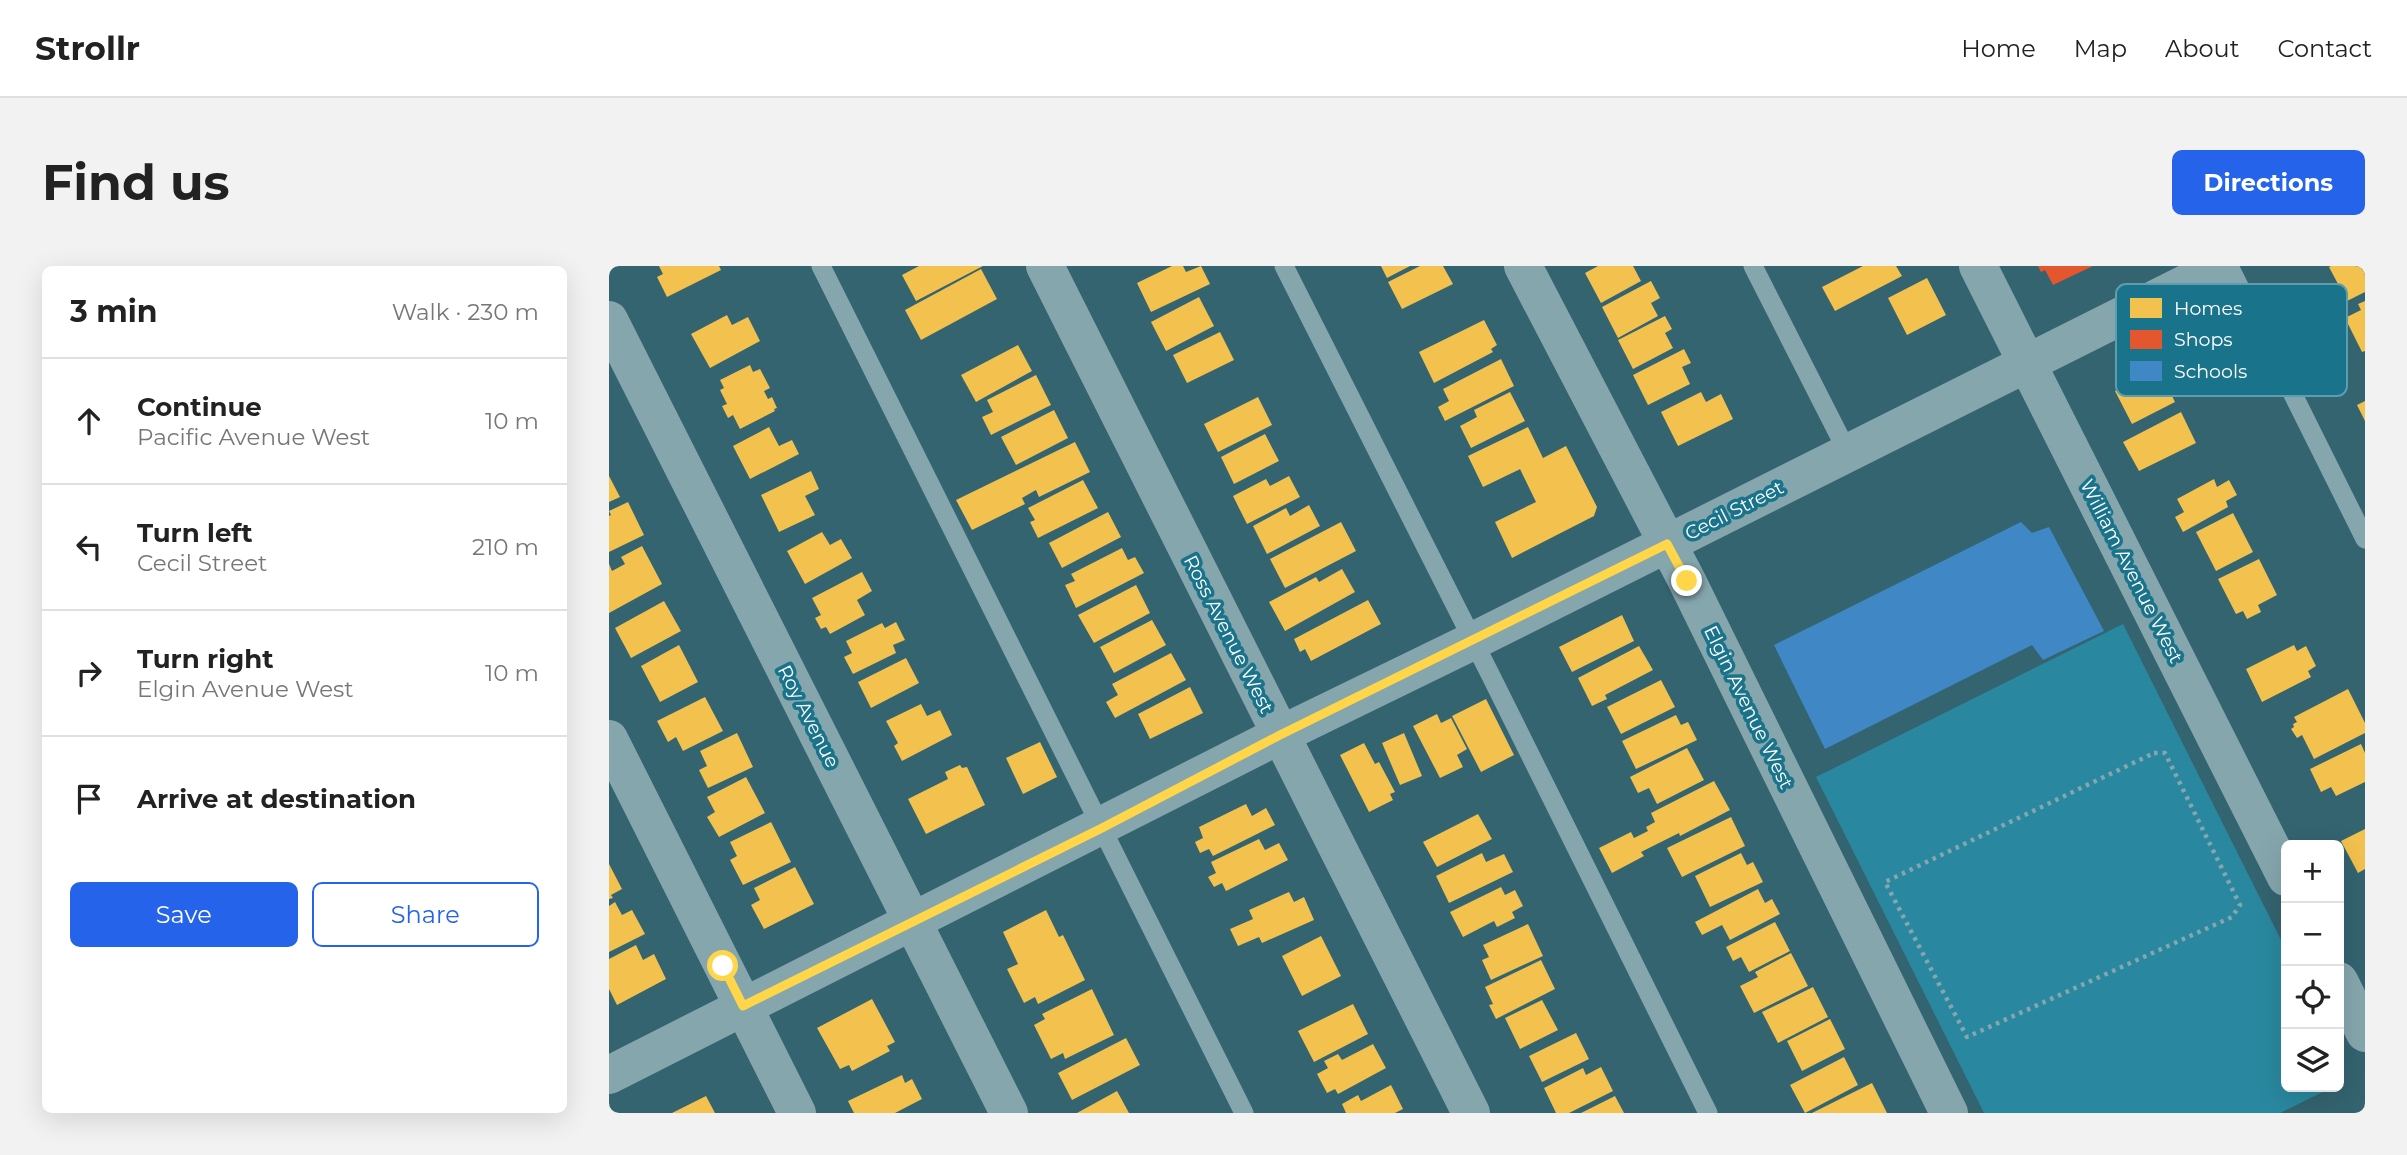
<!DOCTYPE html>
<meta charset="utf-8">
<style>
:root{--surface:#fff;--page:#f2f2f2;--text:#222;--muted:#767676;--line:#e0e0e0;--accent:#2563eb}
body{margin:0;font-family:Montserrat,sans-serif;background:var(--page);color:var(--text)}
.controls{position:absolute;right:21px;bottom:21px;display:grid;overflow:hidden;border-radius:10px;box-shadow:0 7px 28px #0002}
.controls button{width:63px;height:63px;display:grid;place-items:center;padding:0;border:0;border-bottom:2px solid var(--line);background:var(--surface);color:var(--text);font:35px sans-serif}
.stop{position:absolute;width:21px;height:21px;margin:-16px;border:5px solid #ffd54a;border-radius:50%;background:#fff}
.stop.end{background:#ffd54a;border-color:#fff;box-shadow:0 2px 7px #0008}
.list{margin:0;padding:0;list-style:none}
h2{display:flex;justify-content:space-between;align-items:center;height:91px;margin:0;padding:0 28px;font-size:30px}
h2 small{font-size:23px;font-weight:400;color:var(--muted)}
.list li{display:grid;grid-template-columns:46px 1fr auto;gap:21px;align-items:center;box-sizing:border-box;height:126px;padding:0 28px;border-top:2px solid var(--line)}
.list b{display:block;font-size:26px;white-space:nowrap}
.list p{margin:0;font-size:23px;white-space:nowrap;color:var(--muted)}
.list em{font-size:23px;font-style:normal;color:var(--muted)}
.actions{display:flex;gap:14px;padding:21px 28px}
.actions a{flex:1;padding:16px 0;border:2px solid var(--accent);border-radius:10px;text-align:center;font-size:24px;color:var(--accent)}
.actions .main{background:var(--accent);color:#fff}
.icon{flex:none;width:38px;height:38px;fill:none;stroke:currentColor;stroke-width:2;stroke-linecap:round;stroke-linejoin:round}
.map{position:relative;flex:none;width:1756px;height:847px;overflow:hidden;border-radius:10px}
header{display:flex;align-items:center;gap:42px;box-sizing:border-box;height:98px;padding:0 35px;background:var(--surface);border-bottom:2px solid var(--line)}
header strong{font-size:33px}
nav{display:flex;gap:38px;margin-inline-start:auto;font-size:24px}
.intro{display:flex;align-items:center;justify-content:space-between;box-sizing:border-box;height:168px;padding:0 42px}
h1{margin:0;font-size:49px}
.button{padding:18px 32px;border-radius:10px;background:var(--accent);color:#fff;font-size:24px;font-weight:700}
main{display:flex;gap:42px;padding:0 42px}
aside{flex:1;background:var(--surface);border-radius:10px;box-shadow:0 7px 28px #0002}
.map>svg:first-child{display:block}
.green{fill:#29889f}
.homes{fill:#f2c14e}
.shops{fill:#e4572e}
.schools{fill:#3f88c5}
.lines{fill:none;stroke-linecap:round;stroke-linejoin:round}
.path{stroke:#86a6ae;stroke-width:4.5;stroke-dasharray:3.5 5;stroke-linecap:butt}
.lane{stroke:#86a6ae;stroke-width:19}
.street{stroke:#86a6ae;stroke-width:38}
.route{stroke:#ffd54a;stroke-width:9}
.labels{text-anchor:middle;stroke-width:7;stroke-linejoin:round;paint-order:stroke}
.street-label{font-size:19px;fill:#fff;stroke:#19738a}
.key{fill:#19738a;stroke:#5e9dad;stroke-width:2}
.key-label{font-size:19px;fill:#fff}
</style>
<header>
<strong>Strollr</strong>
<nav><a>Home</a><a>Map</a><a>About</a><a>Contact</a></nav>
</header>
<div class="intro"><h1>Find us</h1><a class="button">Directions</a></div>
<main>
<aside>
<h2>3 min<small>Walk · 230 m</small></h2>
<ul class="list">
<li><svg class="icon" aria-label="ahead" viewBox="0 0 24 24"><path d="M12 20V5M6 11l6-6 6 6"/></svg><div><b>Continue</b><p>Pacific Avenue West</p></div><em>10 m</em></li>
<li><svg class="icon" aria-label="left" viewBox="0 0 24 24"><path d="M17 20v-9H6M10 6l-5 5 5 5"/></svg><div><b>Turn left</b><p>Cecil Street</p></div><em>210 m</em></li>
<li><svg class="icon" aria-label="right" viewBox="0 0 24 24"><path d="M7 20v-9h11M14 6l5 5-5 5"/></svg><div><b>Turn right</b><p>Elgin Avenue West</p></div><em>10 m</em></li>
<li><svg class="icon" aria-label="arrive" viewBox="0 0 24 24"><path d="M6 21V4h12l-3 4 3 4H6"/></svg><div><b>Arrive at destination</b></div></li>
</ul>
<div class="actions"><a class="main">Save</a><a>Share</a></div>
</aside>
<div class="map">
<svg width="1756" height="847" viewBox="0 0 1756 847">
<rect width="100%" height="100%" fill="#336470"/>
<path class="green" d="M1514,358l163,326v137h47l-53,26h-296l-168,-336z"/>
<g class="homes">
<path d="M50,0h60l2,4 -54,27 -10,-20 6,-3z"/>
<path d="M310,0h64l-67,35 -14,-26z"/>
<path d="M563,0h11l3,6 15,-6 9,18 -59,28 -14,-29z"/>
<path d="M772,0h29l-23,12z"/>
<path d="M811,0h23l10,18 -51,25 -14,-27z"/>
<path d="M989,0h35l8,15 -40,22 -16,-30z"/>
<path d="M1254,0h33l6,10 -67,35 -13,-24z"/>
<path d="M1722,0h34v26l-18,9 -18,-34z"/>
<path d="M372,3l16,30 -76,41 -16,-30z"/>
<path d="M1318,12l19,37 -39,20 -19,-37z"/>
<path d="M1042,15l9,17 -9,5 7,13 -40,22 -16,-31z"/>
<path d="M590,31l15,29 -48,25 -15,-29z"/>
<path d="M1756,35v50l-3,1 -17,-34 16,-8 -3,-6z"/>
<path d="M118,49l5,10 16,-8 12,24 -50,27 -19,-34z"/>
<path d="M1056,50l7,13 -7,4 8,15 -40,21 -15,-29z"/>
<path d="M875,54l13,25 -6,4 2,3 -59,31 -15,-31z"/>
<path d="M611,66l14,28 -47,23 -14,-28z"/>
<path d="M409,79l14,26 -56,31 -15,-27z"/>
<path d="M1075,83l7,14 -9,4 8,17 -42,21 -15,-30z"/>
<path d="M892,93l13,27 -69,35 -7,-14 11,-6 -6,-12z"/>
<path d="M141,99l3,7 7,-3 10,19 -6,3 4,8 4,-2 5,11 -3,1 1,2 -35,18 -7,-14 -5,3 -6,-12 5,-2 -7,-14 4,-2 -4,-8z"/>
<path d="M1550,103l16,33 -43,22 -17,-33z"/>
<path d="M427,109l15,30 -60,30 -9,-18 11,-5 -6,-12z"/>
<path d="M901,126l15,29 -54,27 -11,-22 17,-9 -3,-7z"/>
<path d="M1092,126l5,10 15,-8 12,25 -55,27 -17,-34z"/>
<path d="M649,131l14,28 -54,27 -14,-28z"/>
<path d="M1756,135v20l-8,-16z"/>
<path d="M445,144l14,28 -52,27 -15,-28z"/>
<path d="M1572,146l15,31 -57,28 -16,-29z"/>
<path d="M160,161l10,19 13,-6 7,14 -49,25 -17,-33z"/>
<path d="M919,161l15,31 23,-12 31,61 -3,9 -82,42 -17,-36 41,-20 -16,-33 13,-6 -50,24 -15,-31z"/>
<path d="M656,168l14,27 -45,23 -13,-27z"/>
<path d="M466,176l15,30 -51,25 -3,-7 -14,8 3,6 -53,26 -16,-30z"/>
<path d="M202,205l8,18 -14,7 10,19 -36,17 -18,-37z"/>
<path d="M0,210l11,21 -11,5z"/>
<path d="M680,210l11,21 -53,27 -14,-28 33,-17 4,7z"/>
<path d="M1605,213l3,8 12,-7 8,15 -11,6 2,6 -45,25 -8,-15 9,-5 -7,-13z"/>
<path d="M474,214l15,28 -60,30 -8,-16 5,-2 -7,-12z"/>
<path d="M19,236l16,33 -35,17v-36l2,-1 -2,-4z"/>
<path d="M700,239l11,21 -53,28 -14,-28 33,-18 4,8z"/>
<path d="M499,246l13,25 -59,31 -13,-25z"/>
<path d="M1624,247l20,39 -37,19 -20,-39z"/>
<path d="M732,256l15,29 -71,37 -15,-29z"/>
<path d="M213,266l8,13 11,-6 11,19 -47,26 -18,-33z"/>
<path d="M33,280l20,38 -53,29v-49l3,7 13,-7 -4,-7z"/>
<path d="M513,282l6,12 7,-3 9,16 -68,35 -11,-23 10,-4 -4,-7z"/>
<path d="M1650,293l18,36 -19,10 3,7 -14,7 -4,-8 -7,3 -18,-35z"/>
<path d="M733,303l13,23 -70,39 -16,-29 47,-25 3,5z"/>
<path d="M253,306l10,19 -15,9 8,15 -35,19 -4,-7 -5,2 -6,-11 6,-3 -9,-17z"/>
<path d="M527,319l14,28 -56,30 -16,-28z"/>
<path d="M759,334l13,24 -70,37 -6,-12 -5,3 -6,-13z"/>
<path d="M55,335l17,30 -50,27 -16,-30z"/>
<path d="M1013,349l12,26 -62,31 -13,-25z"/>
<path d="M543,354l14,25 -52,28 -14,-26z"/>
<path d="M287,356l9,18 -12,5 3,8 -43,21 -9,-17 8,-4 -6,-12 36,-18 3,5z"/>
<path d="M70,379l19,37 -38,20 -19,-36z"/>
<path d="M1685,379l3,6 9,-5 10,20 -8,5 3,6 -49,25 -16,-33z"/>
<path d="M1030,380l14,24 -48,25 2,4 -15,7 -14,-28z"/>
<path d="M562,387l15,27 -71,38 -9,-16 12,-7 -6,-11z"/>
<path d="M297,392l13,25 -48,25 -13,-26z"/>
<path d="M1052,414l14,27 -54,27 -14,-27z"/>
<path d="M581,421l13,26 -53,26 -12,-25z"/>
<path d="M1739,423l17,34v10l-51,26 -12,-24 -5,3 -6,-9 3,-2 -1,-3 4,-2 -3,-5z"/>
<path d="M96,431l18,34 -40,20 -7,-14 -8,5 -11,-21z"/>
<path d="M877,433l28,56 -33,17 -29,-56z"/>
<path d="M312,438l6,12 13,-6 12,25 -50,26 -8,-15 4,-3 -12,-22z"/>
<path d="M828,448l4,9 10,-5 16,31 -10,6 6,12 -23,11 -27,-52z"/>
<path d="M1067,449l5,10 7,-3 9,18 -61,29 -14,-28z"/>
<path d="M128,467l16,34 -45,21 -9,-18 8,-4 -7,-15z"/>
<path d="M795,467l18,43 -22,9 -18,-42z"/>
<path d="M431,476l17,35 -34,17 -17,-36z"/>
<path d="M755,477l11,21 4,-2 16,30 -5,2 3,6 -24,12 -29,-57z"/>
<path d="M1752,478l4,9v29l-29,14 -5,-9 -10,5 -11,-23z"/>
<path d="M1078,482l17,32 -47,24 -8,-16 -11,5 -8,-16z"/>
<path d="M351,499l2,3 5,-1 18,38 -59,29 -18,-35 40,-20 -3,-7z"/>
<path d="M137,511l19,36 -46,24 -12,-20 8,-5 -8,-15z"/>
<path d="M1105,515l16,29 -50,26 -1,-3 -38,19 3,4 -32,17 -13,-25 32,-16 3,6 14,-7 -2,-4 9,-5 -4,-9z"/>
<path d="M637,538l6,12 14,-8 9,17 -62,31 -4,-7 -9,4 -5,-11 8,-4 -4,-11z"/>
<path d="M869,548l14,25 -55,28 -14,-25z"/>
<path d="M1122,551l14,29 -63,31 -15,-29z"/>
<path d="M162,556l20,40 -48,23 -13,-25 7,-4 -7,-14z"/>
<path d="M1756,563v40l-7,4 -17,-32z"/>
<path d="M650,573l6,11 14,-7 9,17 -62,31 -4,-8 -8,4 -6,-10 8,-4 -5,-11z"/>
<path d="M873,587l4,9 18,-8 9,18 -64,31 -13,-27z"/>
<path d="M1132,587l6,12 6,-3 10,20 -53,25 -15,-31z"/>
<path d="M0,598l13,25 -11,6 2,3 -4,1z"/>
<path d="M186,601l19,37 -50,25 -13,-24 9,-5 -6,-12z"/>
<path d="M892,621l4,8 10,-5 8,16 -11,6 3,6 -18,9 -3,-6 -31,16 -13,-25z"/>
<path d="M1149,623l7,14 7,-4 8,15 -50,26 -8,-15 -20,10 -7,-13z"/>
<path d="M680,626l5,10 10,-5 10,23 -52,23 -3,-6 -21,9 -8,-17 23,-10 -4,-9z"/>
<path d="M6,636l7,13 10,-5 13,24 -36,18v-46z"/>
<path d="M437,644l13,27 4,-2 22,45 -47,24 -3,-7 -11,6 -17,-34 11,-5 -15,-32z"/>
<path d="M1166,656l15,29 -41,21 -8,-15 -8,4 -7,-14z"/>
<path d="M919,658l15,32 -52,24 -9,-20 7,-3 -6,-12z"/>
<path d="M712,670l20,40 -39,20 -20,-40z"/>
<path d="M27,679l7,15 11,-6 12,25 -49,26 -8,-16v-30z"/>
<path d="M1182,687l17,33 -54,27 -14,-27 18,-9 -3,-5z"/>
<path d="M932,694l14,29 -59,30 -7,-14 4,-1 -8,-17z"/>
<path d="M1204,721l15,30 -50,26 -16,-31z"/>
<path d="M483,723l22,46 -49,24 -2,-6 -12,6 -17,-34 11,-6 -3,-5z"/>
<path d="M263,733l23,43 -8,4 3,5 -38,20 -3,-6 -9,4 -23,-41z"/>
<path d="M933,734l16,30 -38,19 -15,-31z"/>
<path d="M744,738l15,30 -54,28 -16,-31z"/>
<path d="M1221,753l15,30 -43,22 -15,-30z"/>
<path d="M967,767l13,26 -47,23 -13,-26z"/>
<path d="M517,772l14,27 -68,35 -14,-27z"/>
<path d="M764,778l13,24 -48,26 -3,-5 -8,4 -10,-19 11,-6 -4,-7 14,-7 4,6z"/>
<path d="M1235,791l14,28 -53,28 -15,-28z"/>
<path d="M992,801l12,24 -44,22h-13l-12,-25 39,-20 3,7z"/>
<path d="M293,809l3,8 7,-4 10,20 -27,14h-41l-6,-12z"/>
<path d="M1263,817l15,30h-75z"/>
<path d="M782,819l12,24 -8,4h-49l-4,-9 16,-9 3,6z"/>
<path d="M508,825l12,22h-52z"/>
<path d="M97,830l9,17h-43z"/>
<path d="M1006,830l9,17h-43z"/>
</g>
<path class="shops" d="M1429,0h55l-40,19 -8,-15 -4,2z"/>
<path class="schools" d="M1412,256l11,11 17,-6 55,104 -61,29 -11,-15 -207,104 -51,-104z"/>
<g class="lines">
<path class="path" d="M1545,487h11l75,152 -8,12 -265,120 -82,-155z"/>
<g class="lane">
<path d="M212,0l423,847"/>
<path d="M675,0l208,412 216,435"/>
<path d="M1144,0l95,187"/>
<path d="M1620,0l136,273"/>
</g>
<g class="street">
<path d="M436,0l426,847"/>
<path d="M914,0l164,315 262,532"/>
<path d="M1369,0l308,611"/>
<path d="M0,54l400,793"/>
<path d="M0,473l188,374"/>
<path d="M1730,715l26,52"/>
<path d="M0,809l671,-340 193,-94 748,-375"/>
</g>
</g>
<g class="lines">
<path class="route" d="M114,700l20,40 359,-178 178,-93 387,-191 20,37"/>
</g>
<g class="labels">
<g class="street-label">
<text transform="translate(1125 244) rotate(-27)" y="7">Cecil Street</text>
<text transform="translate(1523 305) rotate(63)" y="7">William Avenue West</text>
<text transform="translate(620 368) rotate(63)" y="7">Ross Avenue West</text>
<text transform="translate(1140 441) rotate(64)" y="7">Elgin Avenue West</text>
<text transform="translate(200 450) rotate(63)" y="7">Roy Avenue</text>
</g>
</g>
<rect x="1507" y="18" width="231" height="112" rx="10" class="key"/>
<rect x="1521" y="32" width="32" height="20" fill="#f2c14e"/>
<rect x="1521" y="64" width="32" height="19" fill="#e4572e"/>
<rect x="1521" y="95" width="32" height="20" fill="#3f88c5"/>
<g class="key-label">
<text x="1565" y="49">Homes</text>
<text x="1565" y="80">Shops</text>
<text x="1565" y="112">Schools</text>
</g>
</svg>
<div class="controls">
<button>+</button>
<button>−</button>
<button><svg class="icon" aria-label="locate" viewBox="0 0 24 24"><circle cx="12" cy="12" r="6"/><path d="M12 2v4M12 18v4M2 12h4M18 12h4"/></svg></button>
<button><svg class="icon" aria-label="layers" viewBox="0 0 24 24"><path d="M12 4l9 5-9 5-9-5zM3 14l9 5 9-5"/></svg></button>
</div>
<div class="stop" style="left:114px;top:700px"></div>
<div class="stop end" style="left:1078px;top:315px"></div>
</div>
</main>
